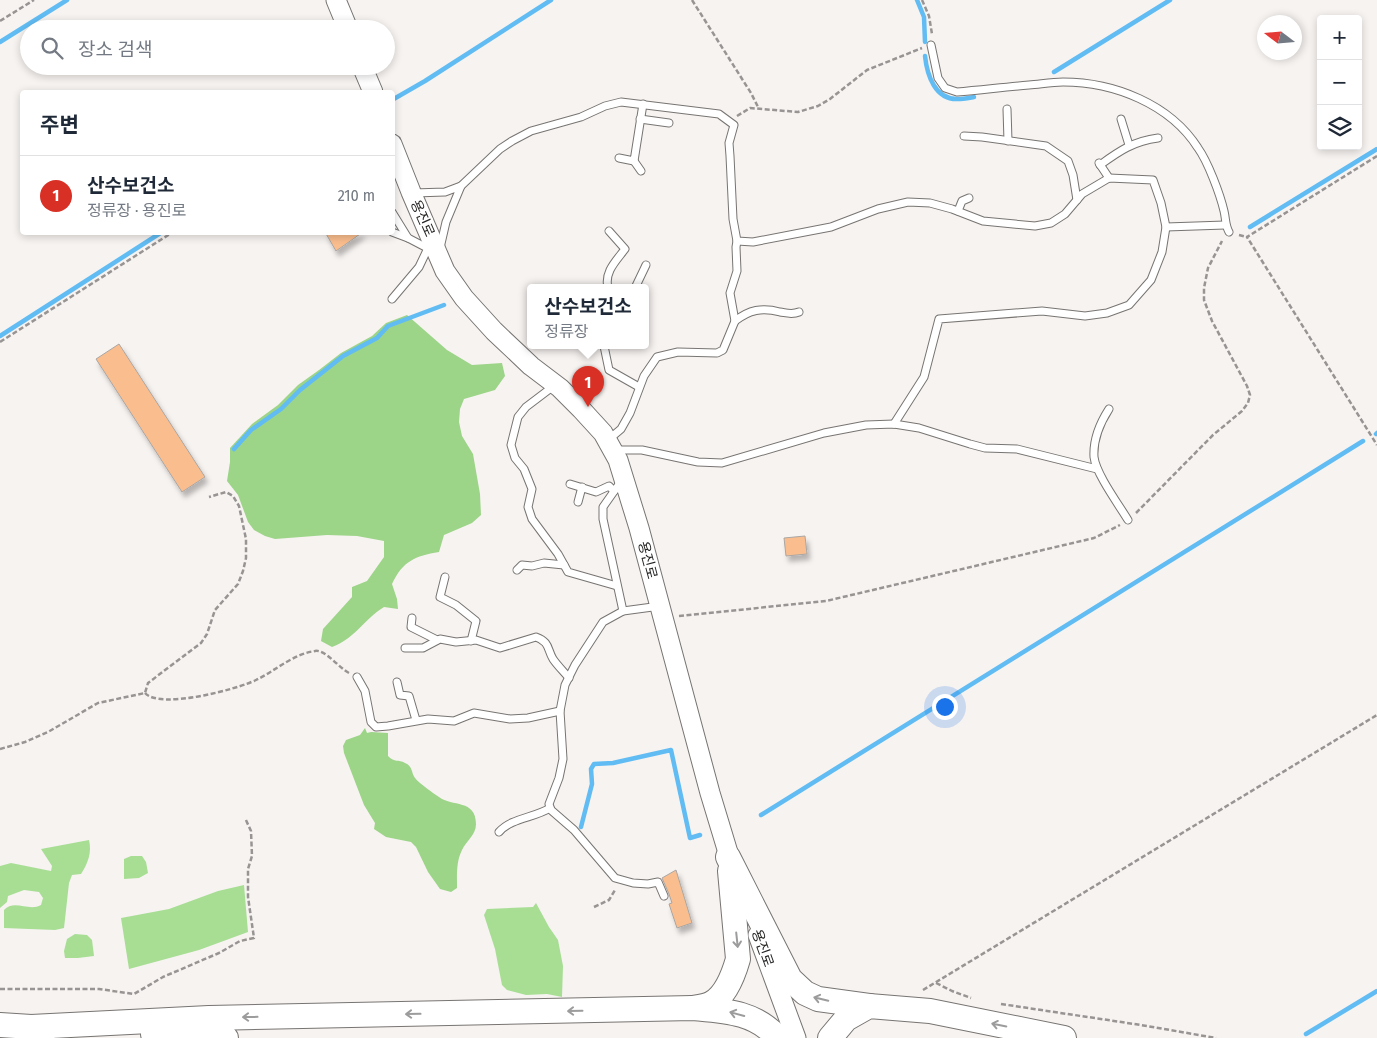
<!DOCTYPE html>
<html lang="ko">
<meta charset="utf-8">
<style>
:root{--surface:#fff;--page:#f6f6f7;--text:#1f2937;--muted:#747a83;--line:#e0e1e3;--accent:#d93025}
body{margin:0;font-family:"Fira Sans Condensed","Noto Sans KR",sans-serif;background:var(--page);color:var(--text)}
.controls{position:absolute;right:15px;top:15px;display:grid;overflow:hidden;border-radius:5px;box-shadow:0 2px 8px #0003}
.controls button{width:45px;height:45px;display:grid;place-items:center;padding:0;border:0;border-bottom:1px solid var(--line);background:var(--surface);color:var(--text);font:25px sans-serif}
.compass{position:absolute;left:1257px;top:15px;width:45px;height:45px;border-radius:50%;background:var(--surface);box-shadow:0 2px 8px #0003;rotate:286deg}
.you{position:absolute;left:944px;top:706px;width:18px;height:18px;margin:-12px;border:4px solid #fff;border-radius:50%;background:#1a73e8;box-shadow:0 0 0 8px #1a73e833}
.badge{display:grid;place-items:center;width:32px;height:32px;border-radius:50%;background:var(--accent);color:#fff;font-size:16px;font-weight:700}
.pin{position:absolute;translate:-50% -41px;filter:drop-shadow(0 1px 2px #0008)}
.pin::after{content:'';position:absolute;top:26px;width:18px;height:15px;background:inherit;clip-path:polygon(0 0,100% 0,50% 100%)}
.popup{position:absolute;left:527px;top:284px;width:122px;height:65px;box-sizing:border-box;display:grid;place-content:center;border-radius:5px;background:var(--surface);filter:drop-shadow(0 1px 4px #0005);font-size:16px;white-space:nowrap;color:var(--muted)}
.popup b{font-size:19px;color:var(--text)}
.popup::after{content:'';position:absolute;left:50%;top:100%;margin-left:-10px;border:10px solid transparent;border-top-color:var(--surface)}
.list{margin:0;padding:0;list-style:none}
h2{display:flex;justify-content:space-between;align-items:center;height:65px;margin:0;padding:0 20px;font-size:21px}
h2 small{font-size:16px;font-weight:400;color:var(--muted)}
.list li{display:grid;grid-template-columns:32px 1fr auto;gap:15px;align-items:center;box-sizing:border-box;height:80px;padding:0 20px;border-top:1px solid var(--line)}
.list b{display:block;font-size:19px;white-space:nowrap}
.list p{margin:0;font-size:16px;white-space:nowrap;color:var(--muted)}
.list em{font-size:16px;font-style:normal;color:var(--muted)}
.icon{flex:none;width:28px;height:28px;fill:none;stroke:currentColor;stroke-width:2;stroke-linecap:round;stroke-linejoin:round}
.map{position:relative;flex:none;width:1377px;height:1038px;overflow:hidden}
.search{position:absolute;background:var(--surface);box-shadow:0 2px 8px #0003;left:20px;top:20px;width:375px;height:55px;display:flex;align-items:center;gap:12px;box-sizing:border-box;padding:0 18px;border-radius:28px;color:var(--muted);font-size:19px}
.panel{position:absolute;background:var(--surface);box-shadow:0 2px 8px #0003;left:20px;top:90px;width:375px;height:145px;border-radius:5px}
.map>svg:first-child{display:block}
.green{fill:#a7de94}
.forest{fill:#9cd488}
.lines{fill:none;stroke-linecap:round;stroke-linejoin:round}
.stream{stroke:#61bcf3;stroke-width:4.5}
.building{fill:#fabd8d;stroke:#a9a6a4;filter:url(#shadow)}
.lane-casing{stroke:#777472;stroke-width:9}
.secondary-casing{stroke:#777472;stroke-width:21}
.highway-casing{stroke:#777472;stroke-width:26}
.path{stroke:#979493;stroke-width:2.5;stroke-dasharray:5 2.5;stroke-linecap:butt}
.lane{stroke:#fff;stroke-width:7}
.secondary{stroke:#fff;stroke-width:19}
.highway{stroke:#fff;stroke-width:24}
.oneway{stroke:#9d9c9c}
.labels{text-anchor:middle;stroke-width:4;stroke-linejoin:round;paint-order:stroke}
.street-label{font-size:14px;fill:#252423;stroke:#fff}
</style>
<div class="map">
<svg width="1377" height="1038" viewBox="0 0 1377 1038">
<defs>
<filter id="shadow"><feDropShadow dx="3" dy="5.5" stdDeviation="2.5" flood-color="#0004"/></filter>
</defs>
<rect width="100%" height="100%" fill="#f7f3f1"/>
<g class="green">
<path d="M89,840c3,13 -1,23 -8,34l-9,1 -3,8 -5,45 -9,2 -51,-2v-18c10,-11 25,2 37,-5l2,-7 -4,-6 -15,-2 -16,6 -1,6 -7,6v-42l11,-3 40,8 1,-5 -11,-17z"/>
<path d="M131,856h11l4,6 2,11 -9,5 -15,1v-20z"/>
<path d="M244,885l4,47 -49,18 -70,19 -8,-51 48,-9 49,-18z"/>
<path d="M536,903l13,24 9,13 5,26 -1,31 -15,-3 -21,1 -19,-5 -5,-5 -7,-36 -11,-34 3,-6 46,-2z"/>
<path d="M75,934l12,1 5,5 2,16 -16,2h-13l-1,-7 3,-12z"/>
</g>
<g class="forest">
<path d="M407,315l40,35 25,15 30,-2 3,13 -10,14 -31,9 -4,10 -1,13 3,14 11,18 7,40 1,21 -9,8 -28,12 -5,17c-24,4 -36,9 -47,32l5,15 1,10 -14,-2c-21,13 -28,31 -52,40l-11,-6 2,-12 29,-32v-10l15,-6 17,-24v-16l-27,-5 -30,-1 -52,4 -10,-3 -11,-6 -6,-8 -10,-27 -11,-14 3,-19v-14l22,-24 26,-19 20,-20 21,-15 22,-17 31,-17 14,-13z"/>
<path d="M365,728l2,5 4,-1 17,1v23c7,7 10,3 17,7 8,3 6,10 10,15 5,6 18,15 24,19 13,10 37,2 37,27 0,11 -10,17 -14,26 -6,12 -5,25 -5,38l-6,4 -11,-3 -12,-17 -12,-25 -5,-5 -25,-5 -12,-8 1,-6 -11,-18 -20,-52 -1,-7 3,-6 14,-5z"/>
</g>
<g class="lines">
<g class="stream">
<path d="M917,0l7,17 1,25"/>
<path d="M0,42l67,-42"/>
<path d="M925,56c2,19 10,44 33,43 5,0 10,-1 16,-2"/>
<path d="M1054,72l116,-72"/>
<path d="M392,100l33,-19 126,-81"/>
<path d="M1250,227l127,-78"/>
<path d="M0,336l162,-104"/>
<path d="M1376,434l1,-1"/>
<path d="M234,449l17,-19 30,-21 19,-19 43,-34 34,-18 11,-12 56,-21"/>
<path d="M761,815l602,-374"/>
<path d="M581,827l11,-43 -1,-15 3,-5 19,-1 58,-13 19,88 10,-3"/>
<path d="M1306,1034l71,-43"/>
</g>
</g>
<g class="building">
<path d="M325,232h38l-27,19z"/>
<path d="M119,344l86,133 -23,15 -86,-133z"/>
<path d="M805,536l2,18 -21,2 -2,-18z"/>
<path d="M676,870l16,53 -15,5 -8,-24 3,-1 -3,-9 -7,-16z"/>
</g>
<g class="lines">
<g class="lane-casing">
<g id="lane">
<path d="M931,45l7,33 7,10 12,4c24,-2 48,-5 72,-7 12,-1 23,-3 34,-3 51,0 107,22 135,66 10,14 22,46 26,63 2,8 1,14 5,21"/>
<path d="M1007,109l1,32"/>
<path d="M640,119l29,4"/>
<path d="M1121,119l8,26"/>
<path d="M964,136l18,1 64,9 22,15 5,14 4,25"/>
<path d="M619,158l15,3 9,-57"/>
<path d="M634,161l7,10"/>
<path d="M1099,163l10,15"/>
<path d="M1100,165c19,-14 34,-24 58,-27"/>
<path d="M461,186l39,-37 12,-8 19,-10 50,-14 24,-11 16,-4 98,12 15,11 -5,18 1,13 3,63 4,22 16,1 78,-15 47,-18 30,-7 22,1 22,6 31,12 52,5 16,-3 14,-9 17,-20 27,-16 44,2 8,23 5,24 -4,25 -11,28 -22,25 -22,8 -22,3 -43,-5 -103,8 -15,58 -30,47"/>
<path d="M414,193l31,-1 16,-6 -15,36 -6,26"/>
<path d="M958,211l4,-10 7,-3"/>
<path d="M392,212l16,26 23,12"/>
<path d="M1166,227l59,-2"/>
<path d="M392,232l16,6"/>
<path d="M608,288c-4,-16 8,-27 17,-39l-16,-18"/>
<path d="M635,288l11,-23"/>
<path d="M392,299l27,-32 9,-19"/>
<path d="M735,321c14,-11 27,-14 45,-9 7,1 12,3 19,0"/>
<path d="M604,346l5,24 30,17"/>
<path d="M555,385l-29,22 -8,10 -7,28 4,13 9,11 8,20 -4,18 4,12 26,35 10,18 49,14"/>
<path d="M1109,409c-9,14 -16,31 -15,48 2,17 25,48 34,63"/>
<path d="M608,440l13,-11 9,-16 14,-37 13,-19 21,-5 39,1 6,-3 12,-29 -5,-28 7,-22 -1,-24 1,-6"/>
<path d="M616,450h26l56,12 24,1 102,-30 42,-8 28,-1 25,4 51,16 15,4 32,1 80,20"/>
<path d="M622,480l-19,27v12l20,92"/>
<path d="M570,484l26,8 13,-6 5,5"/>
<path d="M578,502l4,-15"/>
<path d="M517,570l5,-5 10,1 12,-3 20,2"/>
<path d="M445,577l-5,20 16,8 20,16 -5,20"/>
<path d="M660,606l-37,5 -20,11 -28,43 -10,20 -5,26 3,48 -4,19 -10,26 2,6 23,20 41,48 18,5 15,1 10,-2 6,14"/>
<path d="M412,618l-1,9 26,13"/>
<path d="M405,648h18l17,-9 16,3 20,-2 24,8 36,-11c14,5 11,12 17,22 4,6 11,13 16,19"/>
<path d="M357,677l8,14 6,31 5,5 12,-1 40,-7 26,2 20,-8 36,6 18,-1 32,-7"/>
<path d="M397,682l3,13 9,1 7,24"/>
<path d="M499,832c12,-14 35,-14 51,-24"/>
</g>
</g>
<g class="secondary-casing">
<g id="secondary">
<path d="M336,0l12,29"/>
<path d="M362,66l11,26"/>
<path d="M392,144l19,48 34,79 19,27 30,33 37,35 29,22 21,21 22,24 15,27 21,68 71,265 23,76"/>
<path d="M758,935l38,103"/>
</g>
</g>
<g class="highway-casing">
<g id="highway">
<path d="M728,857l62,122 15,14 13,6 51,7"/>
<path d="M693,1008c6,-1 14,-2 19,-5 14,-8 22,-30 26,-44l-8,-88"/>
<path d="M0,1025l47,3"/>
<path d="M31,1027l178,-9 484,-10c33,3 62,4 85,30"/>
<path d="M153,1034l73,4"/>
<path d="M830,1038l16,-19 23,-13 61,5 134,27"/>
</g>
</g>
<g class="path">
<path d="M692,0l59,93 8,16"/>
<path d="M922,0l7,16 3,18"/>
<path d="M0,21l34,-21"/>
<path d="M737,116l13,-8 48,4 20,-6 12,-7 37,-29 55,-22"/>
<path d="M1377,156l-130,81 130,208"/>
<path d="M1239,235l8,2"/>
<path d="M0,342l173,-110"/>
<path d="M1136,513l77,-78 29,-24 6,-8 2,-8 -3,-9 -35,-65 -8,-21v-12l4,-20 14,-27"/>
<path d="M679,616l147,-15 268,-63 26,-13"/>
<path d="M145,693c15,17 93,-4 111,-13 19,-9 37,-26 59,-29 10,-2 24,17 34,22"/>
<path d="M0,749l25,-7 23,-10 50,-29 47,-10 3,-10 53,-40 6,-9 8,-24 23,-26 5,-13 3,-13v-19l-7,-33 -6,-10 -7,-4 -17,5"/>
<path d="M594,907l15,-7 6,-10"/>
<path d="M936,983l16,8 19,7"/>
<path d="M0,989h99l35,5 29,-17 56,-24 21,-12 14,-3 -6,-41v-28l4,-13 -1,-25 -6,-13"/>
<path d="M923,990l454,-275"/>
<path d="M1001,1004l140,21 75,13"/>
</g>
<use href="#lane" class="lane"/>
<use href="#secondary" class="secondary"/>
<use href="#highway" class="highway"/>
</g>
<defs><path id="oneway-shaft" d="M-6 0H5M1.5-3L5.5 0L1.5 3" fill="none" stroke-width="1.6" stroke-linecap="round" stroke-linejoin="round" transform="scale(1.25)"/></defs>
<g class="oneway">
<use href="#oneway-shaft" transform="translate(737 940) rotate(84)"/>
<use href="#oneway-shaft" transform="translate(821 999) rotate(-166)"/>
<use href="#oneway-shaft" transform="translate(575 1011) rotate(179)"/>
<use href="#oneway-shaft" transform="translate(413 1014) rotate(179)"/>
<use href="#oneway-shaft" transform="translate(737 1014) rotate(-165)"/>
<use href="#oneway-shaft" transform="translate(250 1017) rotate(179)"/>
<use href="#oneway-shaft" transform="translate(999 1025) rotate(-169)"/>
</g>
<g class="labels">
<g class="street-label">
<text transform="translate(423 218) rotate(66)" y="5">용진로</text>
<text transform="translate(648 560) rotate(75)" y="5">용진로</text>
<text transform="translate(763 948) rotate(70)" y="5">용진로</text>
</g>
</g>
</svg>
<div class="controls">
<button>+</button>
<button>−</button>
<button><svg class="icon" aria-label="layers" viewBox="0 0 24 24"><path d="M12 4l9 5-9 5-9-5zM3 14l9 5 9-5"/></svg></button>
</div>
<svg class="compass" viewBox="-18 -18 36 36"><path d="M0-13l5 13h-10z" fill="#e53935"/><path d="M0 13l5-13h-10z" fill="#747a83"/></svg>
<div class="you"></div>
<div class="pin badge" style="left:588px;top:407px">1</div>
<div class="popup"><b>산수보건소</b>정류장</div>
<div class="search"><svg class="icon" aria-label="search" viewBox="0 0 24 24"><circle cx="10" cy="10" r="6"/><path d="M15 15l6 6"/></svg>장소 검색</div>
<section class="panel">
<h2>주변<small></small></h2>
<ul class="list">
<li><span class="badge">1</span><div><b>산수보건소</b><p>정류장 · 용진로</p></div><em>210 m</em></li>
</ul>
</section>
</div>
